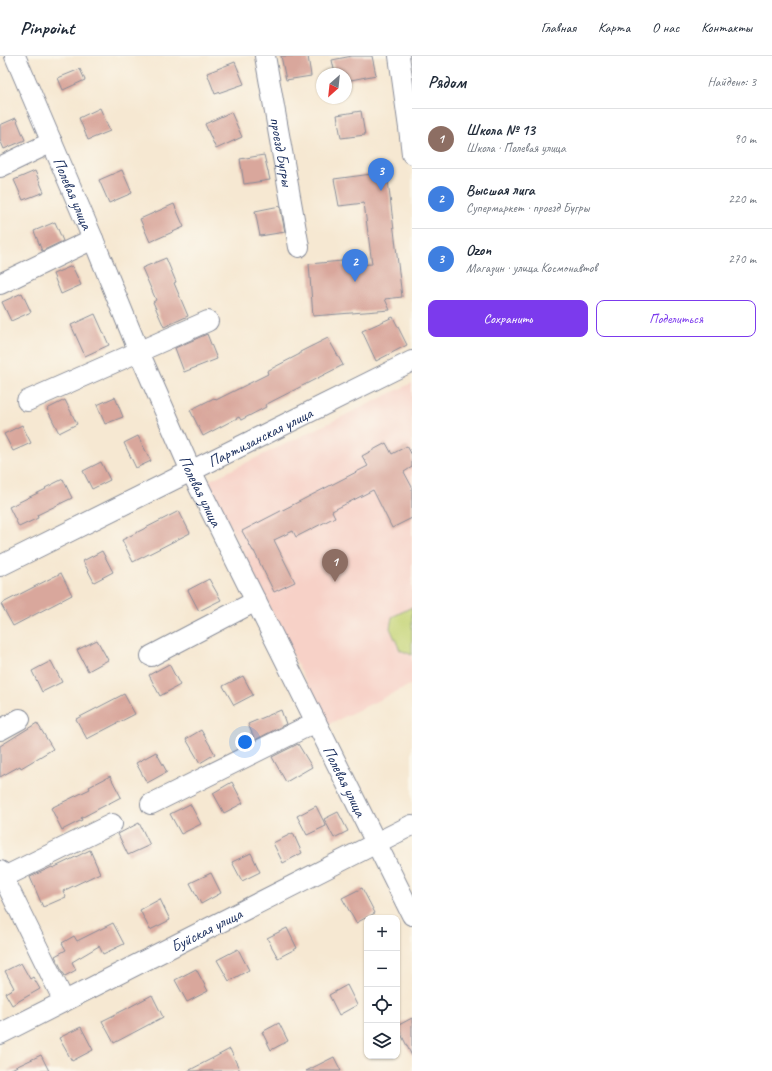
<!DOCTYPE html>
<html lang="ru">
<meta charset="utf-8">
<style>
:root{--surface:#fff;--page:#f6f6f7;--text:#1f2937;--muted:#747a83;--line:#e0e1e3;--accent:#7c3aed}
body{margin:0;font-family:Caveat,sans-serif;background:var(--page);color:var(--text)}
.controls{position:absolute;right:12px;bottom:12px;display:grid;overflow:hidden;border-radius:8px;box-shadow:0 1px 3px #0004}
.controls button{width:36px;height:36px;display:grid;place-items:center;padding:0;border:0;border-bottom:1px solid var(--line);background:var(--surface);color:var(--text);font:20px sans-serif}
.compass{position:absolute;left:316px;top:12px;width:36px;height:36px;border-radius:50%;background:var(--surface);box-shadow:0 1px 3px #0004;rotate:207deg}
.you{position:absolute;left:245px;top:686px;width:14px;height:14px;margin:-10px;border:3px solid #fff;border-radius:50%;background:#1a73e8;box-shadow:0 0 0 6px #1a73e833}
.badge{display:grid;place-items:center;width:26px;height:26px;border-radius:50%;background:var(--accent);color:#fff;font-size:13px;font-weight:700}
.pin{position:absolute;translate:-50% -33px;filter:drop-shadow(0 1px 2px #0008)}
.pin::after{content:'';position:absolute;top:21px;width:14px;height:12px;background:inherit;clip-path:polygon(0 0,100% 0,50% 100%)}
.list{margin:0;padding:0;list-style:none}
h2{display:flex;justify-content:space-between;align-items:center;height:52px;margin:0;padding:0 16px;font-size:17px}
h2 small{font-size:13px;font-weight:400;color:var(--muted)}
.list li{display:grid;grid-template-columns:26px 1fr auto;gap:12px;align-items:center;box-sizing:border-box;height:60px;padding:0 16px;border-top:1px solid var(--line)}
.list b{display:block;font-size:15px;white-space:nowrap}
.list p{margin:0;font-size:13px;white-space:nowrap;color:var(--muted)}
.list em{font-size:13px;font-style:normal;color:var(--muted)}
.actions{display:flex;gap:8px;padding:12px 16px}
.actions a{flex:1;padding:9px 0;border:1px solid var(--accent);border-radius:8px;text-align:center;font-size:14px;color:var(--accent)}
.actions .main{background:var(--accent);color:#fff}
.icon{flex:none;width:22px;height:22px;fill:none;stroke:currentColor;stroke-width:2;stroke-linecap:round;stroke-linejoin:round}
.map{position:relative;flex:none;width:412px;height:1015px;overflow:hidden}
header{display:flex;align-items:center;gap:24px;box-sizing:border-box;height:56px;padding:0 20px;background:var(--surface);border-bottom:1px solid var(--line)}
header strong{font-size:19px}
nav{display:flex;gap:22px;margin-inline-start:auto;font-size:14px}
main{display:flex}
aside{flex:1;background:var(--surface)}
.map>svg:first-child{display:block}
.built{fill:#f7d1c7}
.green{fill:#c5d476;stroke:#70826a}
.building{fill:#d9a79c}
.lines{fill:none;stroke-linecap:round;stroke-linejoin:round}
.minor-casing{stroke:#888c98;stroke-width:22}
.minor{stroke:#fff;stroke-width:20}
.labels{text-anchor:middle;stroke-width:3;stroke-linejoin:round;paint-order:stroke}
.street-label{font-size:16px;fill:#1b2f5e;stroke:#fbf7ec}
</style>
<header>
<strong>Pinpoint</strong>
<nav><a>Главная</a><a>Карта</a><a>О нас</a><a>Контакты</a></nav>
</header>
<main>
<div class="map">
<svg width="412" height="1015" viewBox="0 0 412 1015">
<rect width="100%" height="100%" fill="#fbf7ec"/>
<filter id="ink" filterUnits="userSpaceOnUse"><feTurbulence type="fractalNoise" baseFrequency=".025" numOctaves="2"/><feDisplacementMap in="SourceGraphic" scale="8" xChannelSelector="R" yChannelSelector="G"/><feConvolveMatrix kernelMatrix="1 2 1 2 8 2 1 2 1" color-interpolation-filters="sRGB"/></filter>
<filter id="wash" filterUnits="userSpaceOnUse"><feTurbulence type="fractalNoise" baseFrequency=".012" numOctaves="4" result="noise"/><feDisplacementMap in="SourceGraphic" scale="16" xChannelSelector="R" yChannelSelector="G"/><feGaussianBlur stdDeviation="0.9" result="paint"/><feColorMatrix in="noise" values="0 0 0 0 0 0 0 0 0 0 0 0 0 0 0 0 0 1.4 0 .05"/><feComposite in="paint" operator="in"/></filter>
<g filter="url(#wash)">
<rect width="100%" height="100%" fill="#f6e8d2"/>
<path class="built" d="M412,327v301l-85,41 -119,-244z"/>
<path class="green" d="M412,551v48l-12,-5 -10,-22 2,-11z"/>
<g id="blocks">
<g class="building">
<path d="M281,0h27l3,20 -25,4z"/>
<path d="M352,0h20l4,19 -30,6v-7h-11l-3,-14z"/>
<path d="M235,6l9,22 -29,10 -8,-21z"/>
<path d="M80,13l5,11 -22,10 -5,-12z"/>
<path d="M100,52l10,23 -22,9 -9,-22z"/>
<path d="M361,55l4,24 -24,3 -4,-23z"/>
<path d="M231,56l11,25 -26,12 -11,-25z"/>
<path d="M16,62l9,22 -21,9 -4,-9v-15z"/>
<path d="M264,99l6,25 -26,4 -4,-25z"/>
<path d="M122,114l10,23 -23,10 -10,-23z"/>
<path d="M35,115l9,21 -21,8 -9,-20z"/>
<path d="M387,116l15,125 -17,2 5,11 -77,6 -4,-52 33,-3 1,5 29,-2 -8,-61 -25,3 -5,-27z"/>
<path d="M174,148l10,23 -34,15 -10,-23z"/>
<path d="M280,150l5,26 -25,4 -5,-25z"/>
<path d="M55,166l8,19 -21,10 -8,-20z"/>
<path d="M166,202l10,24 -2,1 14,33 -24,11 -11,-25 3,-2 -14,-32z"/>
<path d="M72,210l9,19 -20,9 -8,-20z"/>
<path d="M22,237l9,19 -20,9 -9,-19z"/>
<path d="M95,258l14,31 -24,11 -14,-31z"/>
<path d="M393,261l14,28 -31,16 -14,-30z"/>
<path d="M207,278l10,25 -33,13 -9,-24z"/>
<path d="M328,282l15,27 -78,40 1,2 -25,13 -2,-3 -36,19 -13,-26 24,-12 2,2 52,-26 -1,-3 33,-17v-2z"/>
<path d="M115,341l8,20 -18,7 -8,-19z"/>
<path d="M65,344l12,24 -18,9 -12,-24z"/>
<path d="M22,369l9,18 -18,8 -9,-17z"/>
<path d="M138,380l13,25 -15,7 -12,-25z"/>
<path d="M386,387l6,11 15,-8 5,9v12l-8,5 8,15v31l-20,10 -19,-38 -41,21 3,6 -39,20 -3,-6 -19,9 21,42 -21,10 -20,-41h-1l-11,-20 126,-65 -6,-10z"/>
<path d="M101,406l9,18 -18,9 -9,-18z"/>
<path d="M63,423l9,19 -35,17 1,3 -19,9 -10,-20 37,-18 -1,-1z"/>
<path d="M179,455l11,22 -57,29 -11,-22z"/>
<path d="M102,495l11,21 -19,10 -11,-21z"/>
<path d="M61,517l11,22 -59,31 -12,-22z"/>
<path d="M209,523l12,21 -22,11 -11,-21z"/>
<path d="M97,584l11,20 -20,11 -11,-21z"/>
<path d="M51,605l11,21 -20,10 -10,-21z"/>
<path d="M169,608l11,21 -20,11 -11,-21z"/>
<path d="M243,620l10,19 -19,10 -11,-19z"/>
<path d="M124,638l11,20 -48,25 -11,-20z"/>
<path d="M281,654l5,14 -31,16 -7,-16z"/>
<path d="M37,667l16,26 -32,19 -1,-2 -20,11v-31z"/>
<path d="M201,674l14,24 -15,9 -14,-24z"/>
<path d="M298,688l14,23 -26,15 -14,-25z"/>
<path d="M156,696l11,20 -20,11 -11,-20z"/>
<path d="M110,720l11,21 -40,21 1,2 -20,10 -11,-22 39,-19 -1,-2z"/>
<path d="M232,726l11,21 -19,10 -11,-20z"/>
<path d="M190,748l11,20 -20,10 -11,-20z"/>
<path d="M316,750l10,20 -19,9 -10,-19z"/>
<path d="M338,756l10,19 -14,7 -10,-19z"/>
<path d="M139,767l11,22 -22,10 -10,-21z"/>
<path d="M293,777l9,20 -19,10 -10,-20z"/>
<path d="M90,794l10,23 -37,18 3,6 -23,10 -13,-30 22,-10 1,1z"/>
<path d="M251,797l9,19 -18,9 -10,-19z"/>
<path d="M211,817l10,20 -20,11 -11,-21z"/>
<path d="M362,832l13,25 -19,10 -14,-25z"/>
<path d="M160,843l10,21 -20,10 -10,-20z"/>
<path d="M113,867l11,21 -21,10 -4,-8 -27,16 4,8 -11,6 -10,-20 11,-6 -4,-7 12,-7 3,5z"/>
<path d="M287,872l10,20 -19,10 -11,-20z"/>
<path d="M238,893l11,21 -20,11 -12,-21z"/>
<path d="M21,907l9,16 3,-2 7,12 -28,16 -7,-12 9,-5 -9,-17z"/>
<path d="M196,913l12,22 -21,11 -12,-22z"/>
<path d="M347,929l10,20 -18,10 -10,-20z"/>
<path d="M152,939l11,22 -49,26 -12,-22 22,-11z"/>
<path d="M412,962v38l-15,-30z"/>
<path d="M279,967l9,18 -17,9 -9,-18z"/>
<path d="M81,971l12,23 -21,11 -13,-23z"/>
<path d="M230,993l10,22h-52l25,-13z"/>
<path d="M41,999l8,16h-42z"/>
<path d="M334,1001l7,14h-35z"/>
</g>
</g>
</g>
<g filter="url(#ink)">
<use href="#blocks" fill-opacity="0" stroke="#888c98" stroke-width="1"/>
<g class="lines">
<g class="minor-casing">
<g id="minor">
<path id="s1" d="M15,0l78,183 46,113 52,119 221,444"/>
<path id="s2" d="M265,0l34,191"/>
<path d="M399,0l10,72 3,26"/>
<path d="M0,111l52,-25"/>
<path d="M0,228l93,-45"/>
<path d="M27,345l181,-80"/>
<path id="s3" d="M0,510l412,-205"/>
<path d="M151,600l105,-55"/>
<path d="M0,674l20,-11"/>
<path d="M151,748l165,-82"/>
<path d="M0,815l64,130"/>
<path d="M0,823l112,-55"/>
<path id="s4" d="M0,978l412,-209"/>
</g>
</g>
<use href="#minor" class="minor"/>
</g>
</g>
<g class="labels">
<g class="street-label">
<text dy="6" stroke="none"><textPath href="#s2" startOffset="97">проезд Бугры</textPath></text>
<text dy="6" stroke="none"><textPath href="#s1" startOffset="149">Полевая улица</textPath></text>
<text dy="6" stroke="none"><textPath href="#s3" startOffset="290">Партизанская улица</textPath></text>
<text dy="6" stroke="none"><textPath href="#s1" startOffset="473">Полевая улица</textPath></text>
<text dy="6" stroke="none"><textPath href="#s1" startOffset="797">Полевая улица</textPath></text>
<text dy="6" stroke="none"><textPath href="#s4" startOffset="231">Буйская улица</textPath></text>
</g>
</g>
</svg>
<div class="controls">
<button>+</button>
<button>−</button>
<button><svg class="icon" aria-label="locate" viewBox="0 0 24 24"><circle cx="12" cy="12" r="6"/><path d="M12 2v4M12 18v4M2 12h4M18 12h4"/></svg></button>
<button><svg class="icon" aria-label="layers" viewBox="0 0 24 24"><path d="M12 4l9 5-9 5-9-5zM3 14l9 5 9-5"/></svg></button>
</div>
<svg class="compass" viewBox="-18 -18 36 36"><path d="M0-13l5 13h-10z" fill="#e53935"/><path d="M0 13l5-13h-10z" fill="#747a83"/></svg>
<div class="you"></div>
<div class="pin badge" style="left:335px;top:526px;background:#8d6e63">1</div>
<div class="pin badge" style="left:355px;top:226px;background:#3f7fe0">2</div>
<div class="pin badge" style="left:381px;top:135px;background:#3f7fe0">3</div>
</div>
<aside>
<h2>Рядом<small>Найдено: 3</small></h2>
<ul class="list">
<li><span class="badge" style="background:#8d6e63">1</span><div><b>Школа № 13</b><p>Школа · Полевая улица</p></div><em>90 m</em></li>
<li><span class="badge" style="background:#3f7fe0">2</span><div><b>Высшая лига</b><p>Супермаркет · проезд Бугры</p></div><em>220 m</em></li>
<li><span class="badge" style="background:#3f7fe0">3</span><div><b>Ozon</b><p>Магазин · улица Космонавтов</p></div><em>270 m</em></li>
</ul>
<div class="actions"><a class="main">Сохранить</a><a>Поделиться</a></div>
</aside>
</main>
